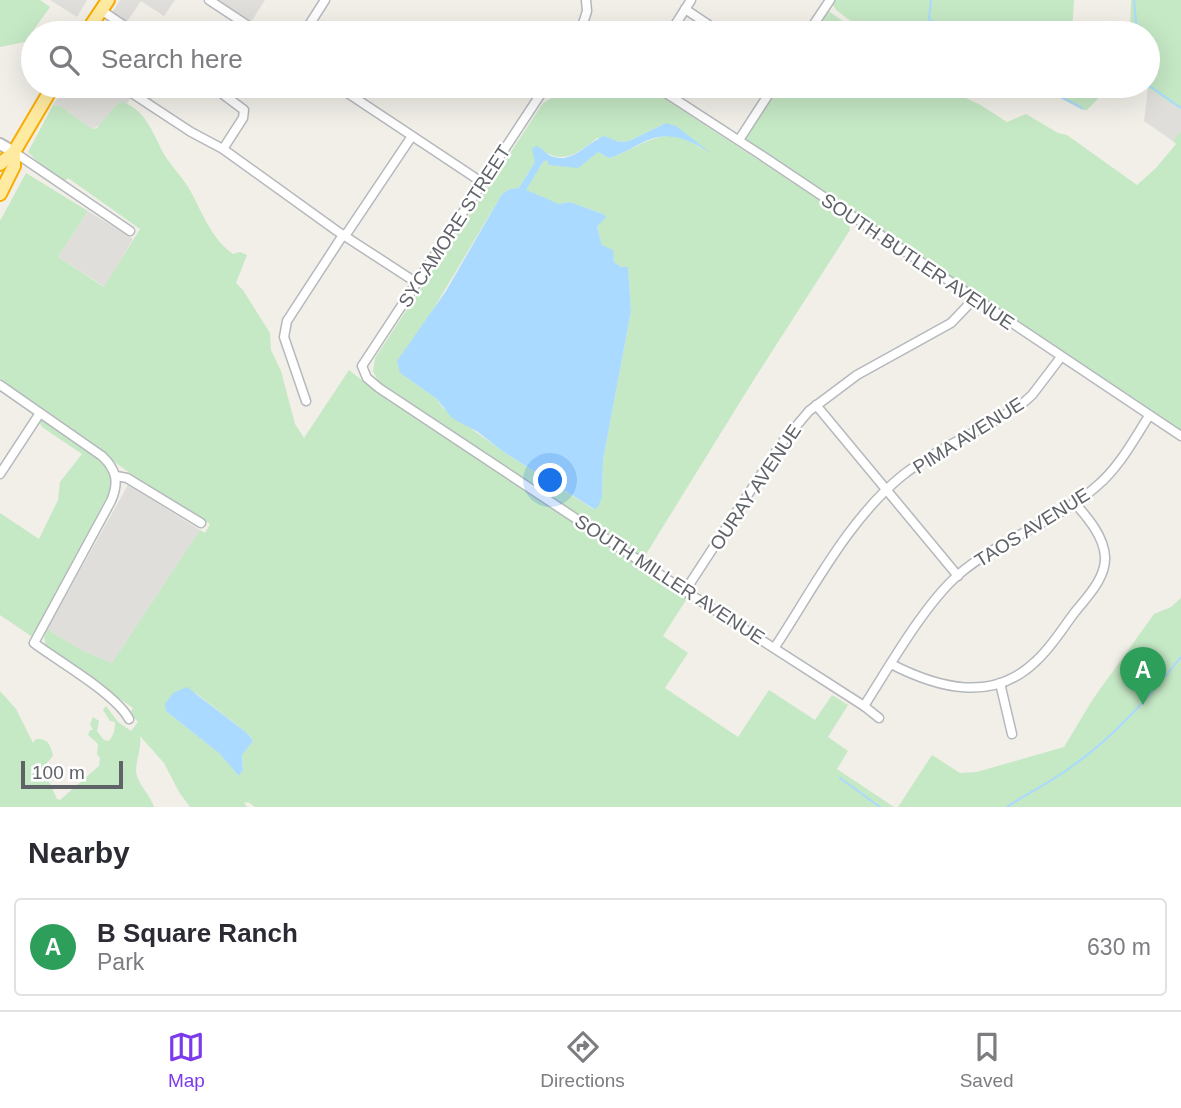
<!DOCTYPE html>
<style>
:root{--surface:#fff;--page:#f7f7f7;--text:#2b2b33;--muted:#7c7c81;--line:#e1e1e2;--accent:#7c3aed}
body{margin:0;font-family:Arial,sans-serif;background:var(--page);color:var(--text)}
.scale{position:absolute;left:21px;bottom:18px;width:102px;box-sizing:border-box;padding-left:7px;border:4px solid #5f6368;border-top:0;font-size:19px;line-height:24px;white-space:nowrap;color:#5f6368;-webkit-text-stroke:5px #fff;paint-order:stroke}
.you{position:absolute;left:551px;top:481px;width:24px;height:24px;margin:-18px;border:5px solid #fff;border-radius:50%;background:#1a73e8;box-shadow:0 0 0 10px #1a73e833}
.badge{display:grid;place-items:center;width:46px;height:46px;border-radius:50%;background:var(--accent);color:#fff;font-size:23px;font-weight:700}
.pin{position:absolute;translate:-50% -58px;filter:drop-shadow(0 2px 4px #0008)}
.pin::after{content:'';position:absolute;top:37px;width:24px;height:21px;background:inherit;clip-path:polygon(0 0,100% 0,50% 100%)}
.list{margin:0;padding:0;list-style:none}
h2{display:flex;justify-content:space-between;align-items:center;height:91px;margin:0;padding:0 28px;font-size:30px}
h2 small{font-size:23px;font-weight:400;color:var(--muted)}
.list li{display:grid;grid-template-columns:46px 1fr auto;gap:21px;align-items:center;box-sizing:border-box;height:98px;margin:0 14px 14px;padding:0 14px;border:2px solid var(--line);border-radius:7px}
.list b{display:block;font-size:26px;white-space:nowrap}
.list p{margin:0;font-size:23px;white-space:nowrap;color:var(--muted)}
.list em{font-size:23px;font-style:normal;color:var(--muted)}
.icon{flex:none;width:38px;height:38px;fill:none;stroke:currentColor;stroke-width:2;stroke-linecap:round;stroke-linejoin:round}
.map{position:relative;flex:none;width:1181px;height:807px;overflow:hidden}
.search{position:absolute;background:var(--surface);box-shadow:0 7px 28px #0002;left:21px;right:21px;top:21px;height:77px;display:flex;align-items:center;gap:18px;box-sizing:border-box;padding:0 24px;border-radius:38px;color:var(--muted);font-size:26px}
.sheet{height:203px;background:var(--surface)}
nav{display:flex;justify-content:space-around;align-items:center;box-sizing:border-box;height:98px;border-top:2px solid var(--line);background:var(--surface);font-size:19px;color:var(--muted)}
nav a{display:grid;justify-items:center;gap:4px}
nav .on{color:var(--accent)}
.map>svg:first-child{display:block}
.industrial{fill:#e0deda}
.green{fill:#c5e8c5;fill-rule:evenodd}
.water{fill:#aadaff}
.lines{fill:none;stroke-linecap:round;stroke-linejoin:round}
.stream{stroke:#aadaff;stroke-width:2}
.minor-casing{stroke:#b5b8bc;stroke-width:11}
.secondary-casing{stroke:#b6babf;stroke-width:14}
.trunk-casing{stroke:#f9ab00;stroke-width:16}
.minor{stroke:#fff;stroke-width:8}
.secondary{stroke:#fff;stroke-width:10}
.trunk{stroke:#feeaa1;stroke-width:12}
.labels{text-anchor:middle;stroke-width:5;stroke-linejoin:round;paint-order:stroke}
.street-label{font-size:19px;fill:#5f6368;stroke:#fff}
</style>
<div class="map">
<svg width="1181" height="807" viewBox="0 0 1181 807">
<rect width="100%" height="100%" fill="#f1efe8"/>
<g class="industrial">
<path d="M50,0h37l-10,17z"/>
<path d="M120,0h55l-11,16 -23,-15 -15,22 -14,-10z"/>
<path d="M218,0h47l-14,22z"/>
<path d="M108,18l21,15h-31z"/>
<path d="M65,86h49l17,11 -4,7 -9,-1 -18,22 -8,4 -32,-23 -7,-1z"/>
<path d="M129,86h32l-10,15z"/>
<path d="M1148,88l33,22v21l-8,10 -29,-20z"/>
<path d="M88,211l45,28 -28,48 -47,-30z"/>
<path d="M128,485l72,45 -88,133 -31,-13 -34,-21z"/>
</g>
<g class="green">
<path d="M0,0h40l10,7 -25,35 -25,5z"/>
<path d="M834,0h240l-2,33h-194l-10,-6 -8,1 -24,-18 -4,-7z"/>
<path d="M1131,0h50v110l-36,-24h3v-53h-18z"/>
<path d="M827,11l3,1 30,21h-48z"/>
<path d="M563,86h73l11,7 6,-2 195,128 2,11 -97,151 -110,178 -265,-178 -5,-10 2,-13 168,-255 22,-13zM666,123l39,27c-6,-3 -13,-8 -20,-11 -28,-11 -50,12 -76,19l-11,-6 -7,4 -42,5 -2,-2 -4,3 -18,29 34,13 11,-2 33,12 2,3 -8,10 5,18c6,3 13,9 12,17l7,5h7l3,44 -28,149 -1,37 -9,12 -91,-58 -59,-43 -6,-9 -37,-26 28,-55 74,-124 8,-5 9,-1 16,-26 12,-9c19,11 35,-3 50,-15l22,4 10,-1z"/>
<path d="M778,86h160l41,18 28,18 19,-8 32,19 9,2 70,50 19,-17 20,-24 -3,-3 8,-10v299l-435,-288 -1,-5z"/>
<path d="M1039,86h71l-23,24h-4z"/>
<path d="M123,102c25,10 30,33 42,54 8,12 19,23 26,36 12,22 20,46 42,62l7,-2 7,3 -11,28 7,7 27,43 1,17 10,21 14,53 9,14 45,-68 28,22 311,205 -25,39 25,17 -23,35 73,49 31,-47 46,30 17,-25 16,10 -20,32 20,14 -11,18 57,38h-639l-7,-5 -4,1 3,4h-57l-11,-15 -15,-29 -24,-27c2,12 -4,23 -4,35 1,13 14,23 18,36h-154v-116l16,18 17,34 3,-4c12,-1 15,6 17,17l-8,9 -1,5 13,29 3,1 39,-34 1,-8 -3,-4 1,-10 -10,-9 2,-5h3l-3,-6 3,-7 6,4 -2,10 7,9 5,1c5,-6 6,-12 6,-19l-5,-1 -7,-11 3,-4 12,16 13,9 7,-9 -8,-9 3,-5 -87,-61 -2,-10 3,-8 34,21 31,13 88,-133 5,3 5,-9 -76,-48 -134,-97v-158l26,-48 62,38 -30,46 46,30 36,-58 -72,-51 -4,4 -19,-13 -17,-17 25,-47 7,1 32,23 5,-1 21,-25zM196,693l51,40 6,8 -11,14 1,15 -4,6 -19,-22 -54,-43z"/>
<path d="M41,420c15,7 62,38 68,52 3,6 3,11 2,17l-78,146 -2,1 -31,-21v-102l39,26 19,-39 2,-18 22,-28 -40,-27 -2,-4z"/>
<path d="M1181,598v209h-283l34,-52 28,18 17,-1 87,-25 29,-48 61,-85 17,-7z"/>
</g>
<g class="water">
<path d="M666,123l10,3 35,27c-19,-11 -37,-22 -60,-14 -14,5 -27,15 -42,19l-11,-6 -20,16 -29,-3 -2,-5 -4,2 -17,28 33,14 11,-2 33,12 3,3 -9,10 5,18 11,5 1,12 7,5h7l3,44 -28,149 -1,37 -4,10 -4,2 -92,-58 -24,-19 -26,-14 -15,-19 -37,-26 -3,-12 49,-70 56,-97 8,-5 9,-1 16,-26 -3,-13 4,-3c7,2 10,9 18,11 19,6 34,-15 50,-21l15,6 10,-1z"/>
<path d="M187,687l60,46 6,8 -11,14 1,15 -4,6 -19,-22 -54,-43 -1,-7 8,-11z"/>
</g>
<g class="lines">
<g class="stream">
<path d="M931,0l-2,19 22,14"/>
<path d="M1134,0l3,33"/>
<path d="M1148,85l33,23"/>
<path d="M1040,86l42,22"/>
<path d="M840,778l40,29"/>
<path d="M1007,807c21,-14 44,-25 64,-40 43,-30 78,-70 110,-110"/>
</g>
<g class="minor-casing">
<g id="minor">
<path d="M209,0l50,33"/>
<path d="M685,9l36,24"/>
<path d="M101,10l34,23"/>
<path d="M304,33l21,-33"/>
<path d="M580,33l7,-22 -1,-11"/>
<path d="M670,33l21,-33"/>
<path d="M808,33l22,-33"/>
<path d="M121,86l70,46 32,17 114,82 80,52"/>
<path d="M212,86l32,24 -1,8 -20,31"/>
<path d="M337,86l146,97"/>
<path d="M546,86l-184,280 5,12 12,10 306,203 179,115 15,12"/>
<path d="M655,86l103,67 423,283"/>
<path d="M739,140l35,-54"/>
<path d="M14,152l116,79"/>
<path d="M345,236l67,-100"/>
<path d="M0,385l102,71c15,14 17,27 9,45l-77,142c24,18 82,51 95,76"/>
<path d="M306,401l-22,-64 3,-16 56,-86"/>
<path d="M816,405l142,171"/>
<path d="M0,474l40,-61"/>
<path d="M116,476l11,2 74,45"/>
<path d="M685,591l96,-147 28,-33 48,-36 94,-52 23,-24"/>
<path d="M775,647c37,-56 74,-129 128,-172 37,-29 82,-45 120,-72l9,-8 29,-38"/>
<path d="M891,664c47,24 101,39 144,-2 16,-14 27,-33 40,-50 12,-15 31,-34 30,-55 -1,-21 -18,-40 -31,-55"/>
<path d="M1000,683l12,51"/>
<path d="M864,706c25,-39 60,-101 94,-131 43,-37 99,-53 140,-90 22,-19 36,-46 51,-69"/>
</g>
</g>
<g class="secondary-casing">
<path id="secondary" d="M0,144l14,8"/>
</g>
<g class="trunk-casing">
<g id="trunk">
<path d="M86,33l22,-33"/>
<path d="M0,164l14,-12 39,-66"/>
<path d="M0,194l14,-28v-14"/>
</g>
</g>
<use href="#minor" class="minor"/>
<use href="#secondary" class="secondary"/>
<use href="#trunk" class="trunk"/>
</g>
<g class="labels">
<g class="street-label">
<text transform="translate(454 226) rotate(-57)" y="7">SYCAMORE STREET</text>
<text transform="translate(918 261) rotate(34)" y="7">SOUTH BUTLER AVENUE</text>
<text transform="translate(968 435) rotate(-32)" y="7">PIMA AVENUE</text>
<text transform="translate(755 487) rotate(-56)" y="7">OURAY AVENUE</text>
<text transform="translate(1032 527) rotate(-32)" y="7">TAOS AVENUE</text>
<text transform="translate(670 579) rotate(33)" y="7">SOUTH MILLER AVENUE</text>
</g>
</g>
</svg>
<div class="scale">100 m</div>
<div class="you"></div>
<div class="pin badge" style="left:1143px;top:705px;background:#2e9e5b">A</div>
<div class="search"><svg class="icon" aria-label="search" viewBox="0 0 24 24"><circle cx="10" cy="10" r="6"/><path d="M15 15l6 6"/></svg>Search here</div>
</div>
<section class="sheet">
<h2>Nearby<small></small></h2>
<ul class="list">
<li><span class="badge" style="background:#2e9e5b">A</span><div><b>B Square Ranch</b><p>Park</p></div><em>630 m</em></li>
</ul>
</section>
<nav>
<a class="on"><svg class="icon" aria-label="map" viewBox="0 0 24 24"><path d="M3 6l6-2 6 2 6-2v14l-6 2-6-2-6 2zM9 4v14M15 6v14"/></svg>Map</a>
<a><svg class="icon" aria-label="directions" viewBox="0 0 24 24"><path d="M12 3l9 9-9 9-9-9zM9 14v-3h6M13 9l2 2-2 2"/></svg>Directions</a>
<a><svg class="icon" aria-label="saved" viewBox="0 0 24 24"><path d="M7 4h10v16l-5-4-5 4z"/></svg>Saved</a>
</nav>
